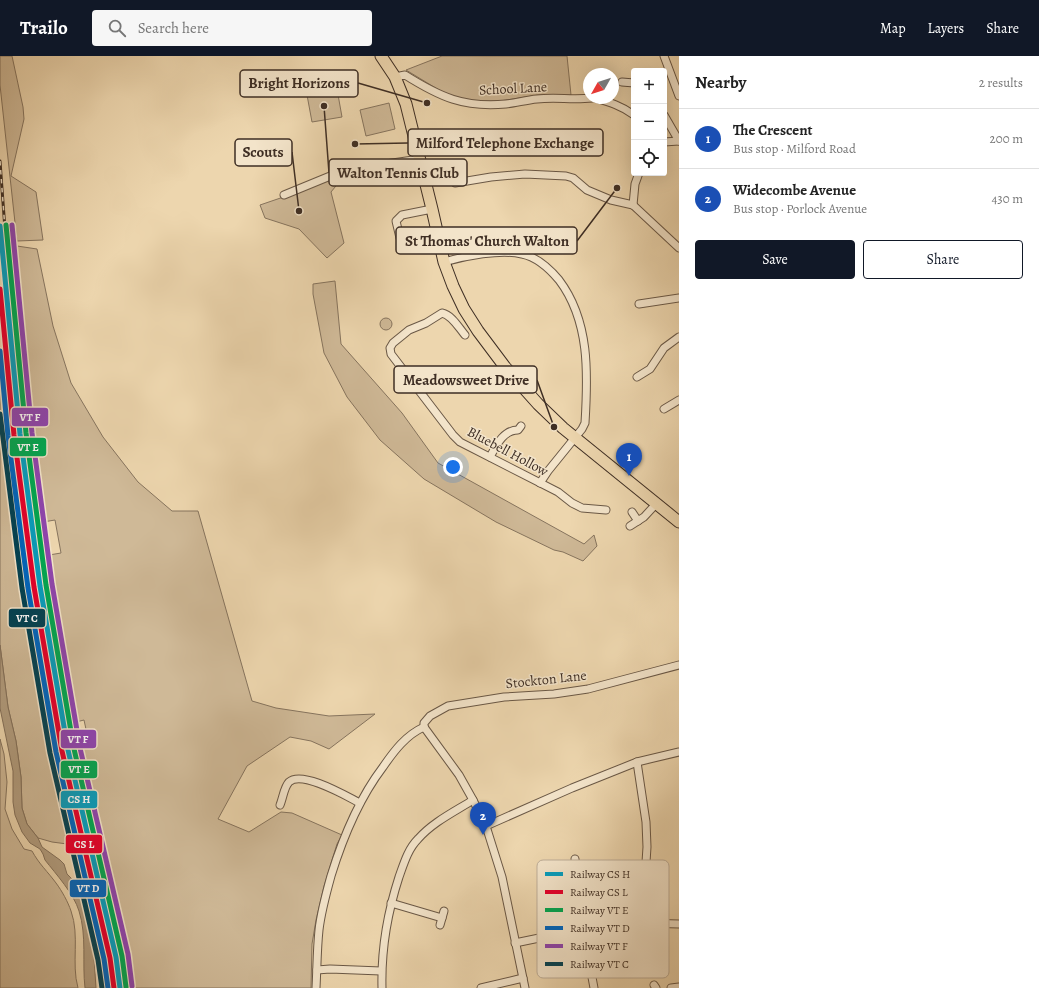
<!DOCTYPE html>
<meta charset="utf-8">
<style>
:root{--surface:#fff;--page:#f6f6f6;--text:#222;--muted:#767676;--line:#e0e0e0;--accent:#111827}
body{margin:0;font-family:Alegreya,serif;background:var(--page);color:var(--text)}
.controls{position:absolute;right:12px;top:12px;display:grid;overflow:hidden;border-radius:4px;box-shadow:0 4px 16px #0002}
.controls button{width:36px;height:36px;display:grid;place-items:center;padding:0;border:0;border-bottom:1px solid var(--line);background:var(--surface);color:var(--text);font:20px sans-serif}
.compass{position:absolute;left:583px;top:12px;width:36px;height:36px;border-radius:50%;background:var(--surface);box-shadow:0 4px 16px #0002;rotate:231deg}
.you{position:absolute;left:453px;top:411px;width:14px;height:14px;margin:-10px;border:3px solid #fff;border-radius:50%;background:#1a73e8;box-shadow:0 0 0 6px #1a73e833}
.badge{display:grid;place-items:center;width:26px;height:26px;border-radius:50%;background:var(--accent);color:#fff;font-size:13px;font-weight:700}
.pin{position:absolute;translate:-50% -33px;filter:drop-shadow(0 1px 2px #0008)}
.pin::after{content:'';position:absolute;top:21px;width:14px;height:12px;background:inherit;clip-path:polygon(0 0,100% 0,50% 100%)}
.list{margin:0;padding:0;list-style:none}
h2{display:flex;justify-content:space-between;align-items:center;height:52px;margin:0;padding:0 16px;font-size:17px}
h2 small{font-size:13px;font-weight:400;color:var(--muted)}
.list li{display:grid;grid-template-columns:26px 1fr auto;gap:12px;align-items:center;box-sizing:border-box;height:60px;padding:0 16px;border-top:1px solid var(--line)}
.list b{display:block;font-size:15px;white-space:nowrap}
.list p{margin:0;font-size:13px;white-space:nowrap;color:var(--muted)}
.list em{font-size:13px;font-style:normal;color:var(--muted)}
.actions{display:flex;gap:8px;padding:12px 16px}
.actions a{flex:1;padding:9px 0;border:1px solid var(--accent);border-radius:4px;text-align:center;font-size:14px;color:var(--accent)}
.actions .main{background:var(--accent);color:#fff}
.icon{flex:none;width:22px;height:22px;fill:none;stroke:currentColor;stroke-width:2;stroke-linecap:round;stroke-linejoin:round}
.map{position:relative;flex:none;width:679px;height:932px;overflow:hidden}
header{display:flex;align-items:center;gap:24px;box-sizing:border-box;height:56px;padding:0 20px;background:var(--accent);color:#fff}
header strong{font-size:19px}
nav{display:flex;gap:22px;margin-inline-start:auto;font-size:14px}
.search{width:280px;height:36px;background:var(--page);display:flex;align-items:center;gap:10px;box-sizing:border-box;padding:0 14px;border-radius:4px;color:var(--muted);font-size:15px}
main{display:flex}
aside{flex:1;background:var(--surface)}
.map>svg:first-child{display:block}
.green{fill:#cfb997;stroke:#86745e}
.water{fill:#b29d7f;stroke:#84715b}
.lines{fill:none;stroke-linecap:round;stroke-linejoin:round}
.minor-casing{stroke:#6a5846;stroke-width:9}
.highway-casing{stroke:#3e2e24;stroke-width:13}
.minor{stroke:#f3e4ca;stroke-width:7}
.highway{stroke:#edd6ae;stroke-width:11}
.rail-casing{stroke:#3e2e24;stroke-width:3}
.rail{stroke:#f3e4ca;stroke-width:1.5;stroke-dasharray:4.5;stroke-linecap:butt}
.rail-1-casing{stroke:#f3e4ca;stroke-width:8}
.rail-2-casing{stroke:#f3e4ca;stroke-width:8}
.rail-3-casing{stroke:#f3e4ca;stroke-width:8}
.rail-4-casing{stroke:#f3e4ca;stroke-width:8}
.rail-5-casing{stroke:#f3e4ca;stroke-width:8}
.rail-6-casing{stroke:#f3e4ca;stroke-width:8}
.rail-1{stroke:#069dbd;stroke-width:5}
.rail-2{stroke:#e4002b;stroke-width:5}
.rail-3{stroke:#00a651;stroke-width:5}
.rail-4{stroke:#0065bd;stroke-width:5}
.rail-5{stroke:#8e44ad;stroke-width:5}
.rail-6{stroke:#004153;stroke-width:5}
.labels{text-anchor:middle;stroke-width:3;stroke-linejoin:round;paint-order:stroke}
.street-label{font-size:14px;fill:#3e2e24;stroke:#f3e4ca}
.key{fill:#f3e4ca;stroke:#bdad98;stroke-width:1}
.key-label{font-size:11px;fill:#3e2e24}
.leader{fill:none;stroke:#3e2e24;stroke-width:1.5}
.callout-dot{fill:#3e2e24;stroke:#f3e4ca;stroke-width:1.5}
.callout{fill:#f3e4ca;stroke:#3e2e24;stroke-width:1.5}
.callout-label{font-size:15px;text-anchor:middle;font-weight:bold;fill:#3e2e24}
.line-badge{stroke:#f3e4ca;stroke-width:1.5}
.badge-label{font-size:11px;text-anchor:middle;font-weight:bold;fill:#fff}
</style>
<header>
<strong>Trailo</strong>
<div class="search"><svg class="icon" aria-label="search" viewBox="0 0 24 24"><circle cx="10" cy="10" r="6"/><path d="M15 15l6 6"/></svg>Search here</div>
<nav><a>Map</a><a>Layers</a><a>Share</a></nav>
</header>
<main>
<div class="map">
<svg width="679" height="932" viewBox="0 0 679 932">
<rect width="100%" height="100%" fill="#edd6ae"/>
<filter id="stains"><feTurbulence type="fractalNoise" baseFrequency=".005" numOctaves="4"/><feColorMatrix values="0 0 0 0 .2 0 0 0 0 .09 0 0 0 0 .02 0 0 0 .5 -.17"/></filter>
<radialGradient id="worn" r=".72"><stop offset=".6" stop-color="#630" stop-opacity="0"/><stop offset="1" stop-color="#630" stop-opacity=".3"/></radialGradient>
<g class="green">
<path d="M0,0h12l11,51 1,12 -13,57 25,16 7,48 -26,1 -17,-156z"/>
<path d="M442,0h125l4,39h-33l-38,6h-34l-22,-8 -38,-23z"/>
<path d="M337,33l5,28 -30,5 -5,-27z"/>
<path d="M389,47l6,26 -29,7 -6,-26z"/>
<path d="M340,119v6l-9,11 13,51 -17,15 -28,-29 -34,-11 -5,-13 41,-14z"/>
<path d="M17,190l20,3 16,77 18,57 32,54 35,45 34,29h26l54,190 24,7 53,8 46,-2 -46,35 -18,-8 -21,-4 -43,29 -29,53 31,13 32,-20 11,1 50,22 -5,9 -13,42 -8,34 -4,24 -1,44h-180l-17,-104 -10,-31 -15,-62 -10,-55 8,-2 -3,-14 -8,2 -27,-167 12,-2 -6,-33 -12,2 -15,-127 -9,-90z"/>
<path d="M335,225l6,63 61,69 36,50 146,81 10,-9 3,11 -14,15 -20,-9 -9,-2 -58,-28 -72,-43 -44,-39 -33,-43 -23,-44 -11,-59v-10z"/>
<circle cx="386" cy="268" r="6"/>
<path d="M0,304l5,60 16,102 9,78 17,89 9,63 19,93 -23,-3 -14,-4 -11,-14 -5,-16 -1,-31 -5,-36 -8,-34 -8,-62z"/>
<path d="M0,683l4,15 3,28 -2,27 7,20 12,20 8,2c7,13 16,21 24,32 6,8 12,19 15,28 9,25 0,52 7,77h-78z"/>
</g>
<path class="water" d="M0,589l8,62 8,34 5,36 1,31 5,16 11,14 4,9 18,13 4,4 3,10 8,8 12,16 4,15 5,75h-11c-3,-25 2,-52 -6,-77 -5,-17 -23,-37 -34,-51l-2,-6 -3,-5 -10,-6 -8,-11 -7,-17 -2,-13v-31l-13,-63z"/>
<g class="lines">
<g class="minor-casing">
<g id="minor">
<path d="M664,0l15,40"/>
<path d="M395,21l10,-2c35,22 59,33 101,29 10,-1 20,-4 31,-5 18,-2 36,1 55,-1"/>
<path d="M622,26l12,1"/>
<path d="M595,42c14,4 27,8 39,17"/>
<path d="M664,59l15,26"/>
<path d="M664,86l15,-1"/>
<path d="M424,116l22,-5 9,16 36,-6 34,-3 41,2 7,2 14,12 24,10 22,5"/>
<path d="M284,139l56,-23 25,-5 55,-8"/>
<path d="M633,149l46,43"/>
<path d="M633,149l2,-21 4,-11"/>
<path d="M400,182l-4,-17 6,-6 30,-6"/>
<path d="M444,206c21,-6 56,-13 78,-8 15,3 27,14 37,26 31,41 29,94 26,143l-3,6 -34,42 -8,12"/>
<path d="M639,248l40,-6"/>
<path d="M465,279c-6,-7 -13,-20 -23,-22l-16,10 -17,7 -16,13 -3,5 1,6 62,81 7,7 98,50 14,11 10,5 24,2"/>
<path d="M637,321l13,-8 14,-21 15,-11"/>
<path d="M664,353l15,-9"/>
<path d="M490,401c6,-11 13,-27 28,-27l3,-4"/>
<path d="M632,456l6,9"/>
<path d="M630,470l14,-9 12,-13"/>
<path d="M424,671l35,48 14,25 13,26 16,51 23,111"/>
<path d="M424,671v-4l6,-7 18,-10 56,-9 50,-3 34,-5 91,-24"/>
<path d="M637,706l9,60 1,25 -5,76"/>
<path d="M280,749c3,-7 4,-18 9,-23 13,-12 57,14 71,21"/>
<path d="M486,770l86,-38 65,-26 42,-10"/>
<path d="M575,803l8,70 11,59"/>
<path d="M391,847l51,15"/>
<path d="M440,869l4,-14"/>
<path d="M515,887l68,-14 59,-6 37,1"/>
<path d="M317,914l13,-1 51,2"/>
<path d="M654,929l2,3"/>
<path d="M316,932c1,-19 1,-39 3,-58 2,-18 7,-36 12,-54 12,-39 27,-76 52,-109 11,-16 23,-32 41,-40"/>
<path d="M382,932c-1,-40 5,-74 17,-111 5,-14 9,-28 19,-38 15,-17 36,-27 55,-39"/>
<path d="M481,932l42,-10"/>
<path d="M671,932l8,-1"/>
</g>
</g>
<g class="highway-casing">
<path id="highway" d="M381,0l14,21 11,27 26,105 12,53 9,24 11,23 14,22 27,36 33,37 25,24 116,94"/>
</g>
<use href="#minor" class="minor"/>
<use href="#highway" class="highway"/>
<g class="rail-casing">
<path id="rail" d="M0,105c10,141 22,283 44,423 12,74 27,149 43,223 14,60 29,120 39,181"/>
</g>
<use href="#rail" class="rail"/>
<g class="rail-1-casing">
<path id="rail-1" d="M0,170l20,208 20,152 28,164 48,207 4,31"/>
</g>
<g class="rail-2-casing">
<path id="rail-2" d="M0,233l14,146 20,152 28,164 48,207 4,30"/>
</g>
<g class="rail-3-casing">
<path id="rail-3" d="M6,169l20,208 20,152 28,164 48,207 4,31"/>
</g>
<g class="rail-4-casing">
<path id="rail-4" d="M0,295l8,85 20,152 28,164 48,207 4,29"/>
</g>
<g class="rail-5-casing">
<path id="rail-5" d="M12,169l20,208 20,151 28,164 48,206 4,32"/>
</g>
<g class="rail-6-casing">
<path id="rail-6" d="M0,358l22,174 28,165 48,207 4,28"/>
</g>
<use href="#rail-1" class="rail-1"/>
<use href="#rail-2" class="rail-2"/>
<use href="#rail-3" class="rail-3"/>
<use href="#rail-4" class="rail-4"/>
<use href="#rail-5" class="rail-5"/>
<use href="#rail-6" class="rail-6"/>
</g>
<g class="labels">
<g class="street-label">
<text transform="translate(513 32) rotate(-3)" y="5">School Lane</text>
<text transform="translate(508 395) rotate(28)" y="5">Bluebell Hollow</text>
<text transform="translate(546 623) rotate(-6)" y="5">Stockton Lane</text>
</g>
</g>
<rect x="537" y="804" width="132" height="118" rx="6" class="key"/>
<rect x="545" y="816" width="18" height="4" fill="#069dbd"/>
<rect x="545" y="834" width="18" height="4" fill="#e4002b"/>
<rect x="545" y="852" width="18" height="4" fill="#00a651"/>
<rect x="545" y="870" width="18" height="4" fill="#0065bd"/>
<rect x="545" y="888" width="18" height="4" fill="#8e44ad"/>
<rect x="545" y="906" width="18" height="4" fill="#004153"/>
<g class="key-label">
<text x="570" y="822">Railway CS H</text>
<text x="570" y="840">Railway CS L</text>
<text x="570" y="858">Railway VT E</text>
<text x="570" y="876">Railway VT D</text>
<text x="570" y="894">Railway VT F</text>
<text x="570" y="912">Railway VT C</text>
</g>
<path class="leader" d="M427 47L358 27M355 88L408 87M299 155L292 96M324 50L329 117M617 132L577 185M554 371L537 324"/>
<g class="callout-dot">
<circle cx="427" cy="47" r="4"/>
<circle cx="355" cy="88" r="4"/>
<circle cx="299" cy="155" r="4"/>
<circle cx="324" cy="50" r="4"/>
<circle cx="617" cy="132" r="4"/>
<circle cx="554" cy="371" r="4"/>
</g>
<g class="callout">
<rect x="240" y="14" width="118" height="27" rx="4"/>
<rect x="408" y="73" width="195" height="27" rx="4"/>
<rect x="235" y="83" width="57" height="27" rx="4"/>
<rect x="329" y="103" width="138" height="27" rx="4"/>
<rect x="396" y="171" width="181" height="27" rx="4"/>
<rect x="394" y="310" width="143" height="27" rx="4"/>
</g>
<g class="callout-label">
<text x="299" y="32">Bright Horizons</text>
<text x="505" y="92">Milford Telephone Exchange</text>
<text x="263" y="101">Scouts</text>
<text x="398" y="122">Walton Tennis Club</text>
<text x="487" y="190">St Thomas' Church Walton</text>
<text x="466" y="329">Meadowsweet Drive</text>
</g>
<g class="line-badge">
<rect x="11" y="351" width="38" height="20" rx="4" fill="#8e44ad"/>
<rect x="9" y="381" width="38" height="20" rx="4" fill="#00a651"/>
<rect x="8" y="552" width="38" height="20" rx="4" fill="#004153"/>
<rect x="60" y="673" width="37" height="20" rx="4" fill="#8e44ad"/>
<rect x="60" y="704" width="38" height="19" rx="4" fill="#00a651"/>
<rect x="60" y="734" width="38" height="19" rx="4" fill="#069dbd"/>
<rect x="65" y="778" width="38" height="20" rx="4" fill="#e4002b"/>
<rect x="69" y="823" width="38" height="19" rx="4" fill="#0065bd"/>
</g>
<g class="badge-label">
<text x="30" y="365">VT F</text>
<text x="28" y="395">VT E</text>
<text x="27" y="566">VT C</text>
<text x="78" y="687">VT F</text>
<text x="79" y="717">VT E</text>
<text x="79" y="747">CS H</text>
<text x="84" y="792">CS L</text>
<text x="88" y="836">VT D</text>
</g>
<rect width="100%" height="100%" filter="url(#stains)"/>
<rect width="100%" height="100%" fill="url(#worn)"/>
</svg>
<div class="controls">
<button>+</button>
<button>−</button>
<button><svg class="icon" aria-label="locate" viewBox="0 0 24 24"><circle cx="12" cy="12" r="6"/><path d="M12 2v4M12 18v4M2 12h4M18 12h4"/></svg></button>
</div>
<svg class="compass" viewBox="-18 -18 36 36"><path d="M0-13l5 13h-10z" fill="#e53935"/><path d="M0 13l5-13h-10z" fill="#767676"/></svg>
<div class="you"></div>
<div class="pin badge" style="left:629px;top:420px;background:#1a4fb4">1</div>
<div class="pin badge" style="left:483px;top:779px;background:#1a4fb4">2</div>
</div>
<aside>
<h2>Nearby<small>2 results</small></h2>
<ul class="list">
<li><span class="badge" style="background:#1a4fb4">1</span><div><b>The Crescent</b><p>Bus stop · Milford Road</p></div><em>200 m</em></li>
<li><span class="badge" style="background:#1a4fb4">2</span><div><b>Widecombe Avenue</b><p>Bus stop · Porlock Avenue</p></div><em>430 m</em></li>
</ul>
<div class="actions"><a class="main">Save</a><a>Share</a></div>
</aside>
</main>
